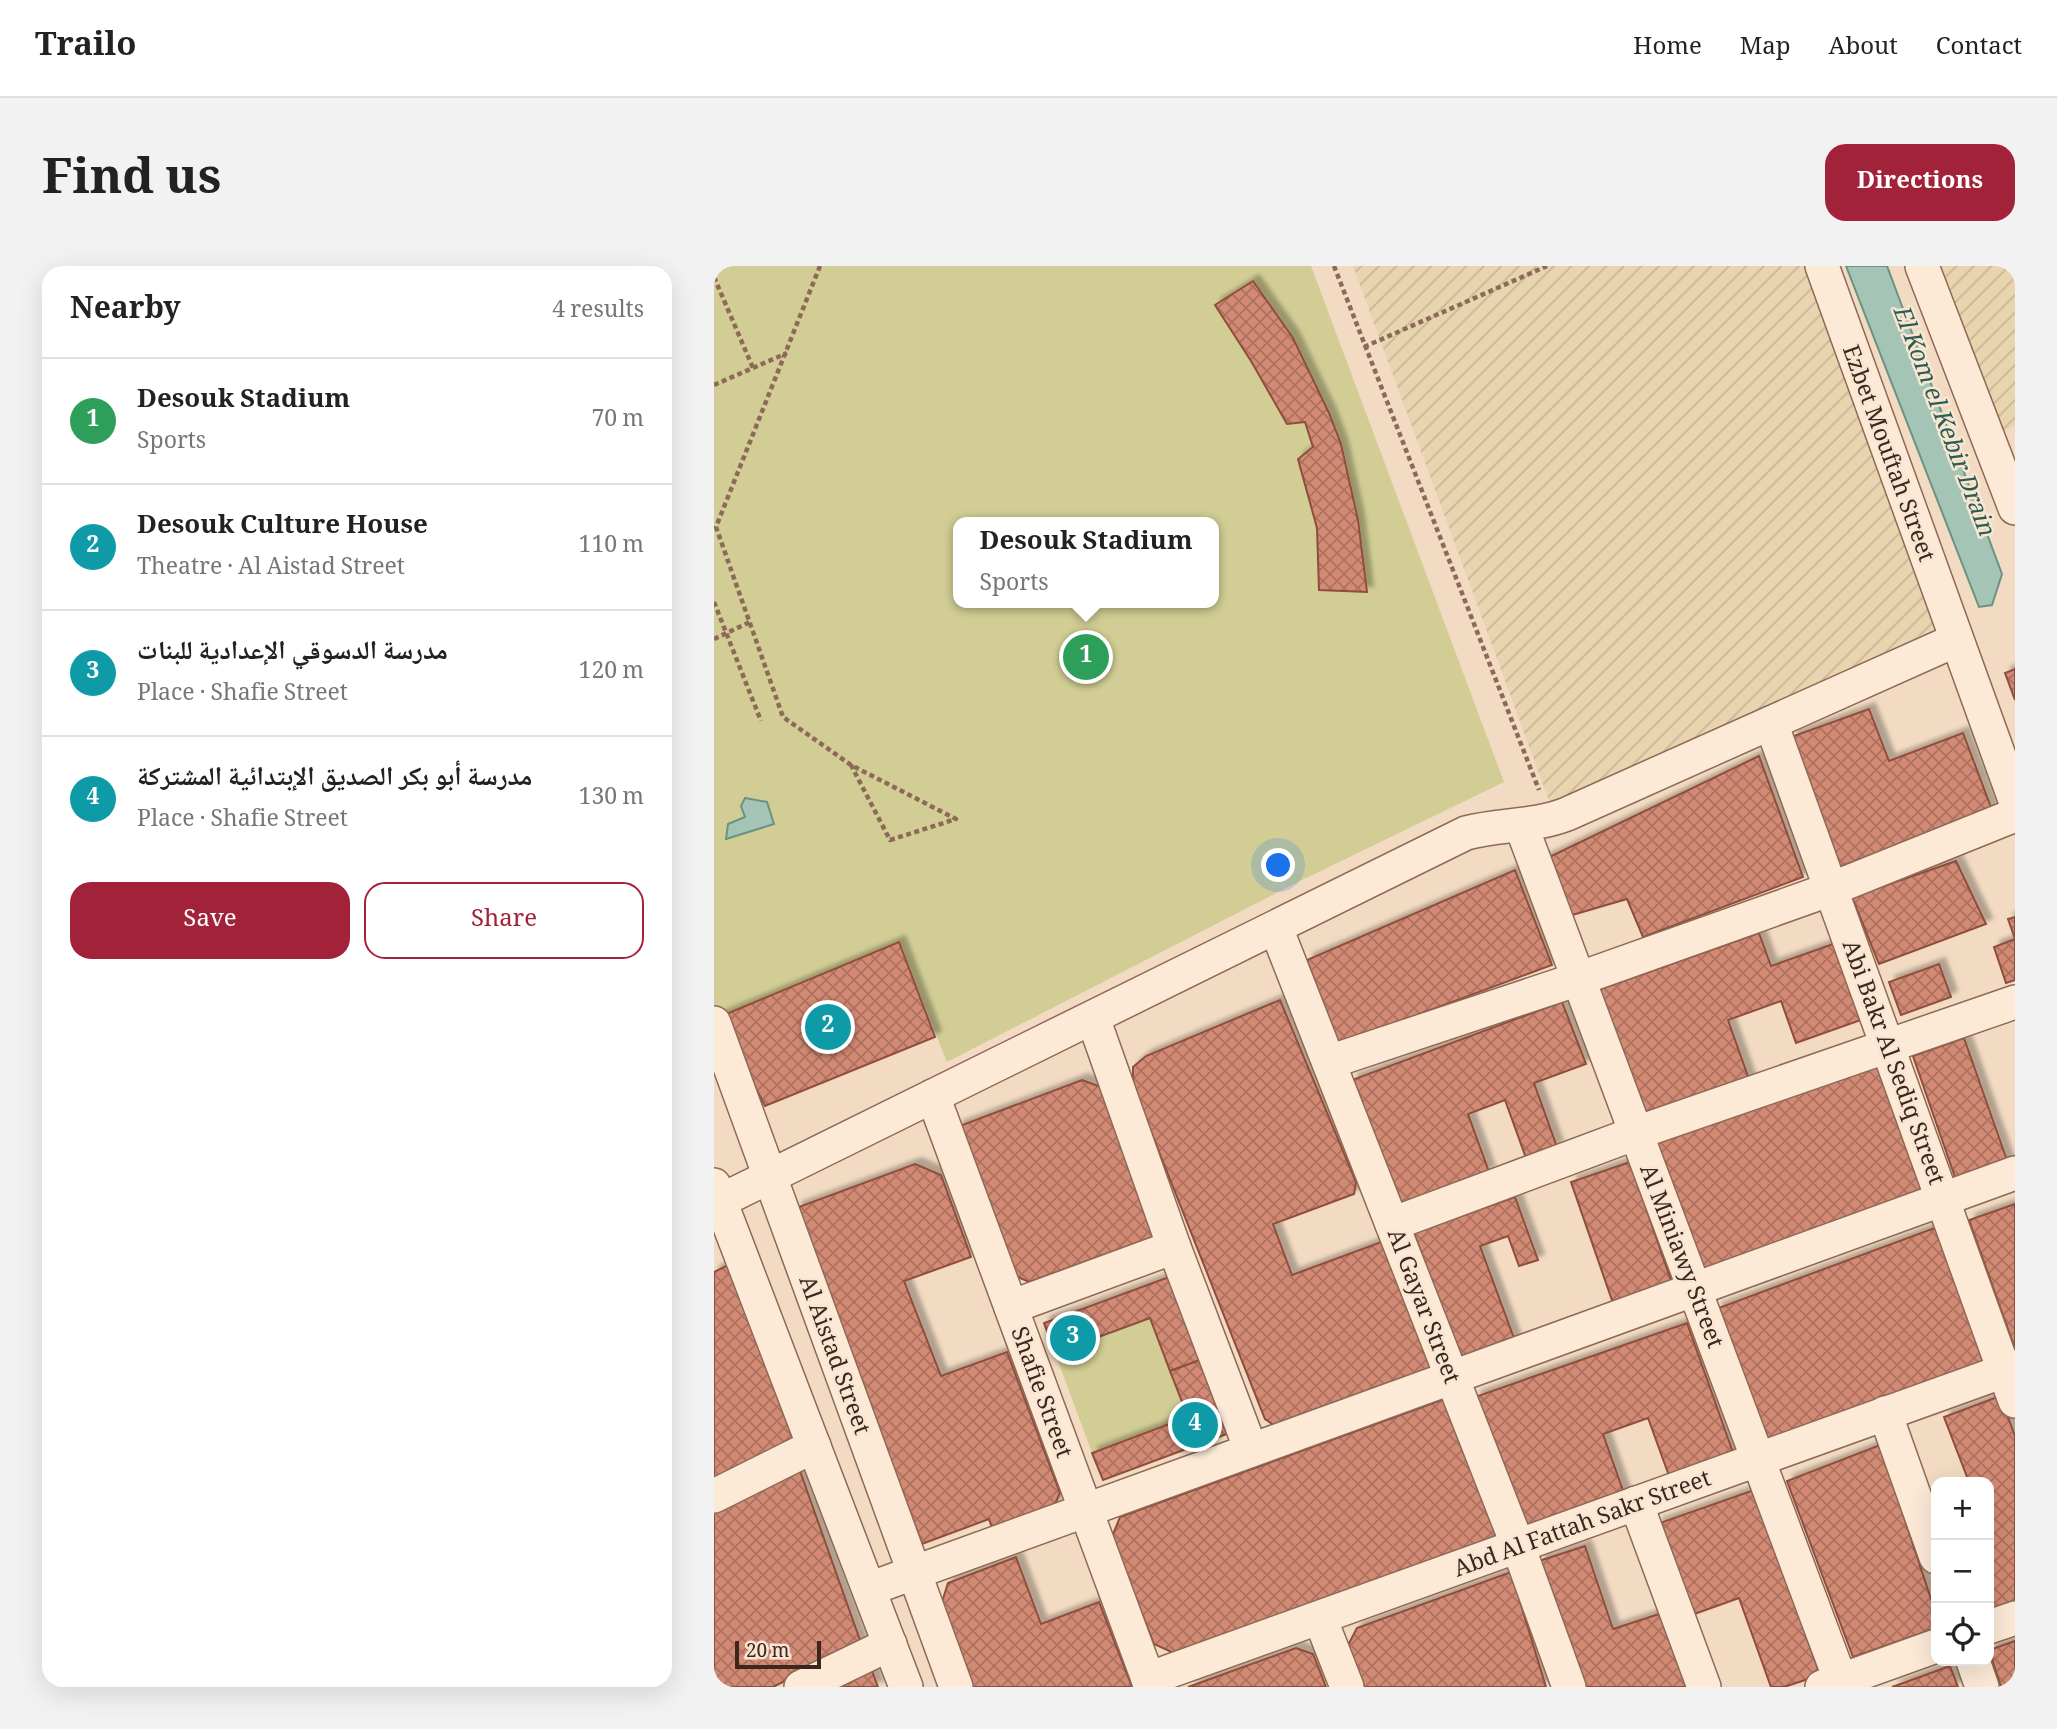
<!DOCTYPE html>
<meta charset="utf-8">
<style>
:root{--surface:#fff;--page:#f2f2f2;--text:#222;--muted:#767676;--line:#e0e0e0;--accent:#a2223a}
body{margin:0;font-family:Georgia,"Noto Naskh Arabic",serif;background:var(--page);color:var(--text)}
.controls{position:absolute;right:21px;bottom:21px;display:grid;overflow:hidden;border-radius:14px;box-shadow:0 7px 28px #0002}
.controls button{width:63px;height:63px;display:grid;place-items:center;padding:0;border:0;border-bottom:2px solid var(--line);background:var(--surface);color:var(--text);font:35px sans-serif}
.scale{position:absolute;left:21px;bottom:18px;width:86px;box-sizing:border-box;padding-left:7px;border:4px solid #3c261d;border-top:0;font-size:19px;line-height:24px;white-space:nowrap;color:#3c261d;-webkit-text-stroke:5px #f8e6d2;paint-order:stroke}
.you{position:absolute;left:565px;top:600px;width:24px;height:24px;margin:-18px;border:5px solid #fff;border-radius:50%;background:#1a73e8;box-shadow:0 0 0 10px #1a73e833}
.badge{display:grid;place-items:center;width:46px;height:46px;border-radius:50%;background:var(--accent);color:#fff;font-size:23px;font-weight:700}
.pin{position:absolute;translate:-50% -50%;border:4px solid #fff;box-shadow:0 2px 7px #0006}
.popup{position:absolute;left:239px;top:251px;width:266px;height:91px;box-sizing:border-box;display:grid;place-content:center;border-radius:14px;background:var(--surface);filter:drop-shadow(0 2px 5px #0005);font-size:23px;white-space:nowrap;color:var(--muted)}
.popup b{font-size:26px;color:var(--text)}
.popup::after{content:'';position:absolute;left:50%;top:100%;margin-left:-14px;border:14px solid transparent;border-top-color:var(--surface)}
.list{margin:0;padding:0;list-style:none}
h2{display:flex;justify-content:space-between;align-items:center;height:91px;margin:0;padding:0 28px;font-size:30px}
h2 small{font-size:23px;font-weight:400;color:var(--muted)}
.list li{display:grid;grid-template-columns:46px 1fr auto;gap:21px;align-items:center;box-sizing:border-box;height:126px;padding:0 28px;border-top:2px solid var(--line)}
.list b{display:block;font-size:26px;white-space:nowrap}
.list p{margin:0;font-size:23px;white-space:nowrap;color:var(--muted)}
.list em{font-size:23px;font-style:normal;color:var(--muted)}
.actions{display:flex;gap:14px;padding:21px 28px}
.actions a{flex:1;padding:16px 0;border:2px solid var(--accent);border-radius:21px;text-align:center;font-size:24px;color:var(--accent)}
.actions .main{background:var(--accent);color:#fff}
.icon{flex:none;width:38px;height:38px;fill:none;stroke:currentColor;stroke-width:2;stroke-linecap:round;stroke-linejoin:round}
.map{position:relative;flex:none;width:1301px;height:1421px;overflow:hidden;border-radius:21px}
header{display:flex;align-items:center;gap:42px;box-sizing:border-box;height:98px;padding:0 35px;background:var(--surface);border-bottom:2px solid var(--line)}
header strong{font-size:33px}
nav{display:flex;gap:38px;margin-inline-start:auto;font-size:24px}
.intro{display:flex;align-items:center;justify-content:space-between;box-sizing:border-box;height:168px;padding:0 42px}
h1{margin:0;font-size:49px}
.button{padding:18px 32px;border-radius:21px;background:var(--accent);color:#fff;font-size:24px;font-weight:700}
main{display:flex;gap:42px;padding:0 42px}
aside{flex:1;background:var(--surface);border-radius:21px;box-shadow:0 7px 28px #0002}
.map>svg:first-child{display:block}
.farmland{fill:url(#farmland-furrows)}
.green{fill:#d1cd94;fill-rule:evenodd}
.water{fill:#a4c4b5;stroke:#6a9381;stroke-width:2}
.building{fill:url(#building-cross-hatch);stroke:#8f4d3b;stroke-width:2;filter:url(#shadow)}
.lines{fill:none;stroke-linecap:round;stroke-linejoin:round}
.minor-casing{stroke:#8d6a57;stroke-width:36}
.path{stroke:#8d6a57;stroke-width:4.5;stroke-dasharray:5 3.5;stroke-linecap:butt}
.minor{stroke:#fce9d6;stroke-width:33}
.labels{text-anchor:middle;stroke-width:5;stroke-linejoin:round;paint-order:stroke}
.street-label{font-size:23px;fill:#3c261d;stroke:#f8e6d2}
.water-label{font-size:24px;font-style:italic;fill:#2b5d50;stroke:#f8e6d2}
</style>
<header>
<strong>Trailo</strong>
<nav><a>Home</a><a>Map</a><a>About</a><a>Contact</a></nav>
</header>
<div class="intro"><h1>Find us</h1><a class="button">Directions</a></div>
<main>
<aside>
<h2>Nearby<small>4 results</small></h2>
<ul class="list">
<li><span class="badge" style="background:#2e9e5b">1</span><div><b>Desouk Stadium</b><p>Sports</p></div><em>70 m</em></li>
<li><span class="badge" style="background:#0f9aa8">2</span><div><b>Desouk Culture House</b><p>Theatre · Al Aistad Street</p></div><em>110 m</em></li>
<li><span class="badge" style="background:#0f9aa8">3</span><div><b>مدرسة الدسوقي الإعدادية للبنات</b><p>Place · Shafie Street</p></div><em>120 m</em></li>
<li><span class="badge" style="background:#0f9aa8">4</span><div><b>مدرسة أبو بكر الصديق الإبتدائية المشتركة</b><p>Place · Shafie Street</p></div><em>130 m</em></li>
</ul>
<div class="actions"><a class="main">Save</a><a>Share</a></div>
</aside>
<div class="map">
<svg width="1301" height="1421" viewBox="0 0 1301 1421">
<defs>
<pattern id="farmland-furrows" width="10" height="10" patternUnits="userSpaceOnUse" patternTransform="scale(1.75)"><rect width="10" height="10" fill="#e8d4ae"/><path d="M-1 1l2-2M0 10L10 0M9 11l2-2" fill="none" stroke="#c8b695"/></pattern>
<pattern id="building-cross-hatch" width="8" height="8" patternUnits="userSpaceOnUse" patternTransform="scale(1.75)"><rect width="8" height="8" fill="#d38a74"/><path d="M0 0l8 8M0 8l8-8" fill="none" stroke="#ac715f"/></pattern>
<filter id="shadow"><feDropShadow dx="6" dy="-6" stdDeviation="2" flood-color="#0004"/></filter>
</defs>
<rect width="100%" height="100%" fill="#f2dbc2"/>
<g class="farmland">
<path d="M639,0h456l139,357 -397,183z"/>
<path d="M1217,0h84v160l-18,8z"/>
</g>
<g class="green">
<path d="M0,0h597l193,516 -206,100 -351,180 -48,-120 -180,75 -5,-14zM244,256h256v81h-256z"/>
<path d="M436,1052l38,99 -96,36 -37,-100z"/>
</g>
<g class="water">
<path d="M1132,0h41l115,308 -10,31 -13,2z"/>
<path d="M31,532l22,4 7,22 -48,15 2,-15 17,-7 -4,-11z"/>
</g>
<g class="building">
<path d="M539,15l40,57 36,75 12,31 17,76 9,72 -48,-2 -2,-62 -19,-69 15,-12 -8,-25 -18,2 -36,-63 -36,-56z"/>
<path d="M1301,403v31l-10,-27z"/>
<path d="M1155,443l20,52 74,-28 29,77 -153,57 -48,-130z"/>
<path d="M1045,490l44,121 -160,60 -16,-38 -65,19 -21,-57z"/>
<path d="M1242,595l30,63 -107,40 -27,-67z"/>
<path d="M801,604l37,95 -214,79 -31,-84z"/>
<path d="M1301,651v63l-9,3 -12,-36 21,-8 -7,-20z"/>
<path d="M1045,667l12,33 62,-22 28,76 -65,23 -15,-42 -53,19 22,62 -105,38 -47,-130z"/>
<path d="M185,676l36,95 -170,69 -46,-89z"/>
<path d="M1225,698l12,33 -50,18 -12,-33z"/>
<path d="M566,734l76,182 -2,12 -81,30 19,51 92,-34 49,133 -152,56 -16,-11 -132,-333v-19l13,-11z"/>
<path d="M848,736l24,62 -52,19 23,64 -31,11 -21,-58 -37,14 21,58 -90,34 -47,-126z"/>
<path d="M1250,772l45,128 -52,17 -44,-127z"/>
<path d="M1166,793l52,136 -226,84 -51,-137z"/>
<path d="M368,814l19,7 52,150 -124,45 -16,-7 -56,-148z"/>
<path d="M916,896l44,127 -59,20 -44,-127z"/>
<path d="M201,898l26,11 30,82 -67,24 37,95 66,-24 53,141 -11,24 -54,20 -6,-18 -67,25 -126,-336z"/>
<path d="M801,931l23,63 -19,6 -11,-30 -28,10 35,95 -54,20 -47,-128z"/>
<path d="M1301,938v145l-46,-129z"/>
<path d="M1226,960l53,144 -224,82 -53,-143z"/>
<path d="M18,997l65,183 -83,41v-215z"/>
<path d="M455,1011l31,83 -30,11 -20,-53 -95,35 -11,-30z"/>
<path d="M973,1057l49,138 -64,23 -24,-66 -45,16 23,65 -102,35 -49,-137z"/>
<path d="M486,1094l27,74 -124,46 -11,-27 96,-36 -18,-46z"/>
<path d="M1286,1130l15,40v166l-26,10v-65l4,-2 -4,-10v-53h-20l-25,-65z"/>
<path d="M736,1131l51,140 -323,118 -24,-11 -42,-107 8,-20z"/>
<path d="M1166,1179l56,169v14l-83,29 -66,-176z"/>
<path d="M85,1202l62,175 -88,44h-56l-3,-8v-172z"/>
<path d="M1040,1224l66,185 -36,12h-13l-32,-89 -50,18 -32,-92z"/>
<path d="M871,1280l28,83 49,-16 24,74h-105l-42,-126z"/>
<path d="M302,1291l25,67 58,-22 33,85h-162l-28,-85 6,-19z"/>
<path d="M797,1306l35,115h-187l-14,-36 12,-23z"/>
<path d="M1301,1375v46h-14l-12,-37z"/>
<path d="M582,1382l17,6 13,33h-138z"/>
<path d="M155,1397l9,24h-57z"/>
<path d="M1236,1400l8,21h-66z"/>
</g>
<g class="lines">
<g class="minor-casing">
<g id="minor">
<path d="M1108,0l193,534"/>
<path d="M1208,0l93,242"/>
<path d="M1057,457l244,678"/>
<path d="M807,559l322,862"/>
<path d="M562,662l242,618 51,141"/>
<path d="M379,752l81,229 77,203"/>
<path d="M0,757l242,664"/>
<path d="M615,796l249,-83 253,-90 184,-74"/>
<path d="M219,830l218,591"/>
<path d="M0,919l192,502"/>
<path d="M6,935l746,-368c34,-9 68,-6 101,-19l389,-174"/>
<path d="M678,958l244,-91 379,-131"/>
<path d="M297,1041l163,-60"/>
<path d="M1171,1147l51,144"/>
<path d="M0,1230l100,-50"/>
<path d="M922,1237l68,184"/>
<path d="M155,1323l1146,-416"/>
<path d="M606,1352l27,69"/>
<path d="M1275,1361l26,-9"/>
<path d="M1259,1395l9,26"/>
<path d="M434,1413l867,-312"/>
<path d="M87,1421l89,-43"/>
<path d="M1108,1421l114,-41"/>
</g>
</g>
<g class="path">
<path d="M106,0l-104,261 67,190 68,48 105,54 -66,21 -39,-75"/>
<path d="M620,0l205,524"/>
<path d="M0,11l39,91"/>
<path d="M650,81l183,-81"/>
<path d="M0,119l73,-32"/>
<path d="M0,336l47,119"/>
<path d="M0,373l36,-17"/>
</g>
<use href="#minor" class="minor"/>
</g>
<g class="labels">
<g class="street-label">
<text transform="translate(1175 187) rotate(70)" y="8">Ezbet Mouftah Street</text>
<text transform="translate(1180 796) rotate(70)" y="8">Abi Bakr Al Sediq Street</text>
<text transform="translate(968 990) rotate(69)" y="8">Al Miniawy Street</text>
<text transform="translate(710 1040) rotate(69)" y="8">Al Gayar Street</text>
<text transform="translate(121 1089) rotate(70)" y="8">Al Aistad Street</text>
<text transform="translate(328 1126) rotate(70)" y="8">Shafie Street</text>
<text transform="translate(868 1257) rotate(-20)" y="8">Abd Al Fattah Sakr Street</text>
</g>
<g class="water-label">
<text transform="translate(1230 154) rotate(69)" y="8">El Kom el Kebir Drain</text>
</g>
</g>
</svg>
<div class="controls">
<button>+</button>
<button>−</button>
<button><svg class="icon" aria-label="locate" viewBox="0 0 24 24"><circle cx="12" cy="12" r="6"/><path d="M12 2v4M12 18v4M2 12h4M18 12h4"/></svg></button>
</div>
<div class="scale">20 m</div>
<div class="you"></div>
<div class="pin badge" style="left:372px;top:391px;background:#2e9e5b">1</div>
<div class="popup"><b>Desouk Stadium</b>Sports</div>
<div class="pin badge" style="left:114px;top:761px;background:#0f9aa8">2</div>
<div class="pin badge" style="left:359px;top:1072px;background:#0f9aa8">3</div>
<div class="pin badge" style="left:481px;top:1159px;background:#0f9aa8">4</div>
</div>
</main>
